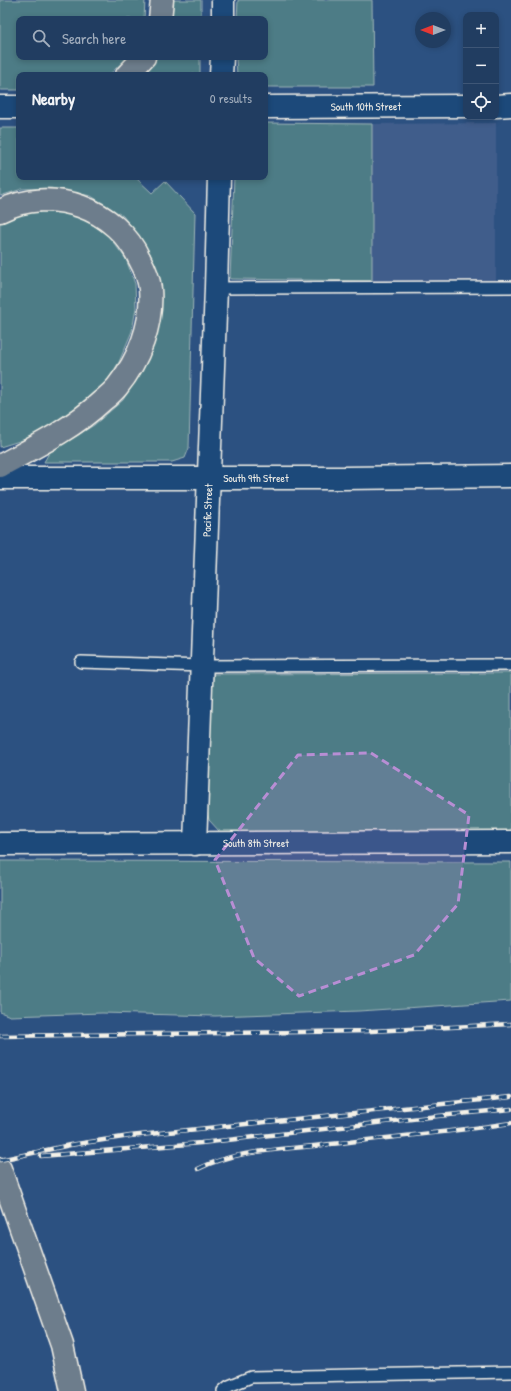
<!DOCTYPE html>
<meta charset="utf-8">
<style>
:root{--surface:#213d61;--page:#294467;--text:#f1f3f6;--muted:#a2aebd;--line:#3e5676}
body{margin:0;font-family:"Patrick Hand",sans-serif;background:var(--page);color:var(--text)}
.controls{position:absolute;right:12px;top:12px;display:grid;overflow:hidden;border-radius:8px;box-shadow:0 2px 6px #0003}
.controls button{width:36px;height:36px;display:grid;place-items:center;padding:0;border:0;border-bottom:1px solid var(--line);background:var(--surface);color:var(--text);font:20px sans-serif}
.compass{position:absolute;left:415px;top:12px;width:36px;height:36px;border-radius:50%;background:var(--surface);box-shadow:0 2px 6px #0003;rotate:270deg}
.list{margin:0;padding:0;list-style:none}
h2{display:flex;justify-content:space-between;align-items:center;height:52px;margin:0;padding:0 16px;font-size:17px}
h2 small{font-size:13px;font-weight:400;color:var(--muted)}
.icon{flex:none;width:22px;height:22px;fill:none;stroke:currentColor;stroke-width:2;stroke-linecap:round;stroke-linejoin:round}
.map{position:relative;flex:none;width:511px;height:1391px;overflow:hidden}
.search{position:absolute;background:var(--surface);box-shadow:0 2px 6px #0003;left:16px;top:16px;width:252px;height:44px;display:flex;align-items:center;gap:10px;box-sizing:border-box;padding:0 14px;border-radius:8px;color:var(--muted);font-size:15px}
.panel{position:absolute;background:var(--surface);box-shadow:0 2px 6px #0003;left:16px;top:72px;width:252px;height:108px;border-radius:8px}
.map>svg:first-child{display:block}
.built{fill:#405d8b}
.green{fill:#4d7c86;stroke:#a0b6b7}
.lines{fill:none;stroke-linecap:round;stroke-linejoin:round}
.lane-casing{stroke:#f4f1e8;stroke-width:14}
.secondary-casing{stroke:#f4f1e8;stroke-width:25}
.highway-casing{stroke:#f4f1e8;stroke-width:25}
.lane{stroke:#1f4a7a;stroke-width:11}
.secondary{stroke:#1f4a7a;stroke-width:22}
.highway{stroke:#6d7d8c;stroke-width:22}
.rail-casing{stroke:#f4f1e8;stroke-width:4.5}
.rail{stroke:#1f4a7a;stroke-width:3;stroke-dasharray:9;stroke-linecap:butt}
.marked{fill:#b88ed4;fill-opacity:0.2;stroke:#b88ed4;stroke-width:3;stroke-dasharray:8 5;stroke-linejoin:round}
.labels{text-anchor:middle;stroke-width:4;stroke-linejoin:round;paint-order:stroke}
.street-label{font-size:11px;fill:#f4f1e8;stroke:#1f4a7a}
</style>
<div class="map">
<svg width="511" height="1391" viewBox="0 0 511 1391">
<rect width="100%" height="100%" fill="#2c5181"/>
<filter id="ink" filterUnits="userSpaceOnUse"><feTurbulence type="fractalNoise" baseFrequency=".025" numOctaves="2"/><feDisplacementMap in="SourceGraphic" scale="8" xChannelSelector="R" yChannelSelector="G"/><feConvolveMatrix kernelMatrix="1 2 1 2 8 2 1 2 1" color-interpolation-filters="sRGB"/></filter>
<g filter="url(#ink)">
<path class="built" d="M496,123v159l-124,-1v-157z"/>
<g class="green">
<path d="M0,0h145l-1,19h-125v38h109l-19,18h-90v15h-19z"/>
<path d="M169,0h32v19h-33z"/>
<path d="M238,0h134l1,87h-108v-12h-28l-1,-18h29v-38h-28z"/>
<path d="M156,57h44v17l-59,1 13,-13z"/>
<path d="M265,123l107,1v157l-142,-2 4,-102h31z"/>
<path d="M0,128h19v49h116l17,16 13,-12 30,32 -6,235 -4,10 -13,4h-128l5,-9 45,-28 29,-25 28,-48 8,-44 -2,-38 -14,-28 -20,-26 -32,-20 -40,-8 -29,1 -22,7z"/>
<path d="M33,211h26l28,10 20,13 19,25 9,25 1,24 -4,23 -13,31 -13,21 -25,25 -26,16 -26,14 -29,9v-224l12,-7z"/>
<path d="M511,673v159h-291l-11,-12 -3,-17 7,-129z"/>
<path d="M0,861l511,1v139l-152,10 -144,5 -113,-3 -92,3 -10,-4z"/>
</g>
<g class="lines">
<g class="lane-casing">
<g id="lane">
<path d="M216,288l295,-1"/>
<path d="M81,662l122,4 308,-1"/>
<path d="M223,1391l6,-5 22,-9 260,-5"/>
</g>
</g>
<g class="secondary-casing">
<g id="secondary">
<path d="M223,19v-19"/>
<path d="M221,75l1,-18"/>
<path d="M496,106l15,-1"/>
<path d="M0,107h19"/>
<path id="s1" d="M265,107l201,-1"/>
<path id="s2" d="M0,478h344l167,-2"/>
<path id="s3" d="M0,844l511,-2"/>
<path id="s4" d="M195,844l21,-556 3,-111"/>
</g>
</g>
<g class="highway-casing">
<g id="highway">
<path d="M160,19l2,-19"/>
<path d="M127,75l17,-18"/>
<path d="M0,211c52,-26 116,-3 140,49 5,9 9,19 10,29 3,35 -11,71 -33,98 -4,5 -10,10 -15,14 -30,28 -67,46 -102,65"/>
<path d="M0,1169l62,176 10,46"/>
</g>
</g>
<use href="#lane" class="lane"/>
<use href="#secondary" class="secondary"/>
<use href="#highway" class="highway"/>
<g class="rail-casing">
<g id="rail">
<path d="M0,1036l371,-5 140,-7"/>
<path d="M41,1156l160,-13 237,-27 73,-7"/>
<path d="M0,1160l70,-15 60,-9 381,-39"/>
<path d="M198,1169c35,-18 78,-19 116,-23 65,-8 132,-13 197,-23"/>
</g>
</g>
<use href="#rail" class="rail"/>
</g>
</g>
<path class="marked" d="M371,753l98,62 -11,89 -44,51 -115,41 -45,-38 -39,-98 83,-105z"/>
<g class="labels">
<g class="street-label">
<text dy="4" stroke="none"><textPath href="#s1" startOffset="101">South 10th Street</textPath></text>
<text dy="4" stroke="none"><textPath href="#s2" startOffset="256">South 9th Street</textPath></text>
<text dy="4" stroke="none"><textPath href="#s4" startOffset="334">Pacific Street</textPath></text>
<text dy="4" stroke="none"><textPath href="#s3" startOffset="256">South 8th Street</textPath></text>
</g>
</g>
</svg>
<div class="controls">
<button>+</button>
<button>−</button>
<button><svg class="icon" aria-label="locate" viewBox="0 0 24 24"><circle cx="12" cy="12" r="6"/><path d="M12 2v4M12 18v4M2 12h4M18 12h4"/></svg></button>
</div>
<svg class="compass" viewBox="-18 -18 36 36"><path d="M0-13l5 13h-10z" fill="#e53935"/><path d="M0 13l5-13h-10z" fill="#a2aebd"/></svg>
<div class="search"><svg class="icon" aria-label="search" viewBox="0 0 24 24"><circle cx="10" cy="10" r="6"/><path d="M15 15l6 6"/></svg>Search here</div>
<section class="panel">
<h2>Nearby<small>0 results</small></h2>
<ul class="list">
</ul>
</section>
</div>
